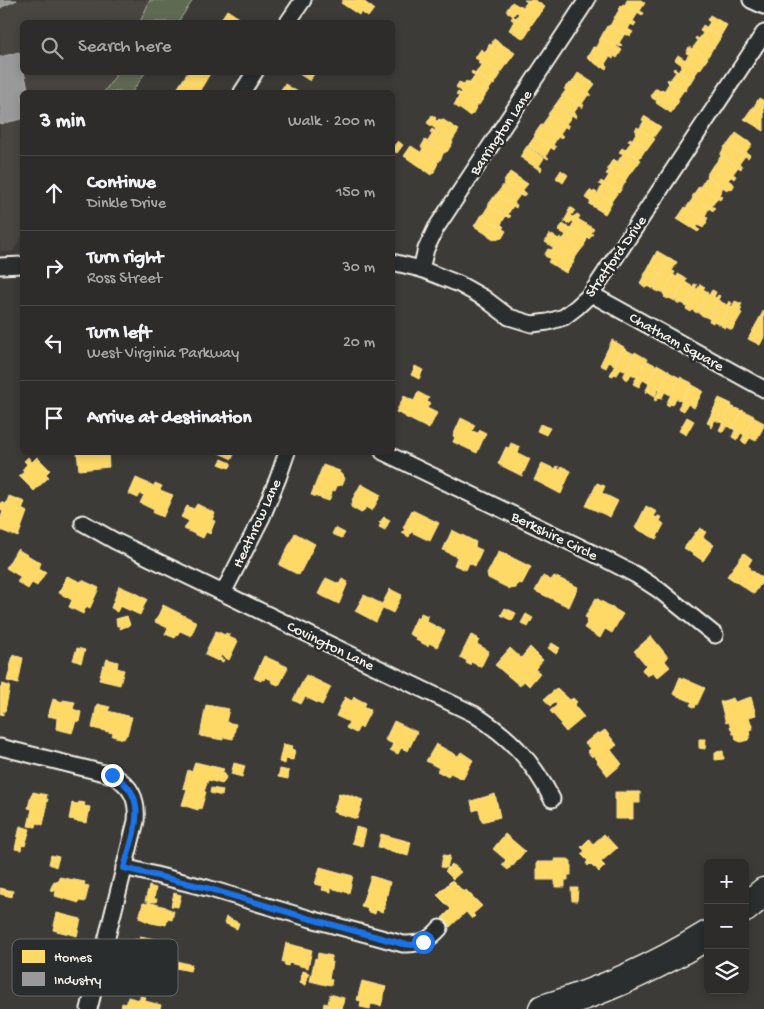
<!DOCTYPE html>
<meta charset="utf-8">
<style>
:root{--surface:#2e2c2a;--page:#363432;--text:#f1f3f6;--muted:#a7a7a8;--line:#494847}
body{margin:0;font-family:"Gochi Hand",sans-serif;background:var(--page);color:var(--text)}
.controls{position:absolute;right:15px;bottom:15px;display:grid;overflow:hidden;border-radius:8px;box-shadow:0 2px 8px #0003}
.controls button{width:45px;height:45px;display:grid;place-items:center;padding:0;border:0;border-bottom:1px solid var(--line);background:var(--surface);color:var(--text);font:25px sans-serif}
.stop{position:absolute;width:15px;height:15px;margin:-11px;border:4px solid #1a73e8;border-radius:50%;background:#fff}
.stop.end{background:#1a73e8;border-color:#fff;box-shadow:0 1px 5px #0008}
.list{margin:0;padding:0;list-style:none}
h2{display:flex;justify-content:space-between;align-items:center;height:65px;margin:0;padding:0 20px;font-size:21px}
h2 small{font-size:16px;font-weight:400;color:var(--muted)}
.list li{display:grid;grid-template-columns:32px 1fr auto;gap:15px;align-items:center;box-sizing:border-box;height:75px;padding:0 20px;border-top:1px solid var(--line)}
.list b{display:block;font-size:19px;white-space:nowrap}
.list p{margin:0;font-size:16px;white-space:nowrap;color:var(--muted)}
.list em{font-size:16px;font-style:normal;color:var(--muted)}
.icon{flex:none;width:28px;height:28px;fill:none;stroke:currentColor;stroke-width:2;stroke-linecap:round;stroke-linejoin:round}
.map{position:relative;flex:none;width:764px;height:1009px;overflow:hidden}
.search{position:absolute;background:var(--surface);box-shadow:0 2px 8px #0003;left:20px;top:20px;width:375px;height:55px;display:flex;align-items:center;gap:12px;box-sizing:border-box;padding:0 18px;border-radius:8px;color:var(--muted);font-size:19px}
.panel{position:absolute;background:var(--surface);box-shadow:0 2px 8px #0003;left:20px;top:90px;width:375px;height:365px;border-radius:8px}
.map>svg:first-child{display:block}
.built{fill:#4a453f}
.green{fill:#5e6b52;stroke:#a9ae9d}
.homes{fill:#ffd966;stroke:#fce08d}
.industry{fill:#999;stroke:#b4b3b1}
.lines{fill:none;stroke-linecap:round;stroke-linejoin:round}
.minor-casing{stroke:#f4f1e8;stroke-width:19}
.motorway-casing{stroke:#f4f1e8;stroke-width:31}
.minor{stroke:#2a2d2e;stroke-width:15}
.motorway{stroke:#2a2d2e;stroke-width:28}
.route{stroke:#1a73e8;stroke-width:6}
.labels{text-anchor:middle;stroke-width:5;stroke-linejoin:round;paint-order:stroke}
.street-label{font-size:15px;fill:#f4f1e8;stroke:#2a2d2e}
.key{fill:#2a2d2e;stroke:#676866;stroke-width:1}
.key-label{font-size:14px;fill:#f4f1e8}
</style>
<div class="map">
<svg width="764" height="1009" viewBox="0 0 764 1009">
<rect width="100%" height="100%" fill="#3d3b38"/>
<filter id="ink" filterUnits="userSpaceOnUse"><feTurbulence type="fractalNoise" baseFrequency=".02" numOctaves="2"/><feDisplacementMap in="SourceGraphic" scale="10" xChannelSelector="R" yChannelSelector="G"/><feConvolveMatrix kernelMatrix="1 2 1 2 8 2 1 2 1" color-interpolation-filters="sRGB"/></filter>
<g filter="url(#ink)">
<path class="built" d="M0,0h150l-10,22h-118v50l96,1 -14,19h-82v145l-10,15 -12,-1z"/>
<g class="green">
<path d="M150,0h43l-15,22h-38z"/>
<path d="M118,72h27v1l-13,19h-28z"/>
</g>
<g class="homes">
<path d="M343,0h19l12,9 -6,8 -7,-5 -2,3 -18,-12z"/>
<path d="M524,0h11l10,7 -7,10 -15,-10 4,-5z"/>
<path d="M627,0h14l4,3 -5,8 4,2 -2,3 -17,-11z"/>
<path d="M512,2l7,4 1,-1 17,12 -7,10 -14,-9 3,-5 -3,-1 -3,4 -7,-5z"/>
<path d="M623,4l15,9 -5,8 3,2 -2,3 -18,-11 3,-5 -1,-1z"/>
<path d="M227,10l17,11 -1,1h-24z"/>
<path d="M710,15l17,10 -7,12 -14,-9 4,-6 -3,-2z"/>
<path d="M513,16l18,12 -7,11 -15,-9 5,-9 -3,-2z"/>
<path d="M615,16h2l14,8 -3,5 5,3 -3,4 -2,-2 -1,2 -2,-2 -1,1 -14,-9z"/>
<path d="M609,25l15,10 -5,8 3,2 -2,2 -3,-2 -1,2 -15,-10 6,-11 1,1z"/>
<path d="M703,25l18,12 -7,11 -15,-9 4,-6 -3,-2z"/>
<path d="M601,37l21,13 -5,8 -3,-2 -1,3 -17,-12z"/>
<path d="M696,37l17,11 -6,10 -15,-9 6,-8 -3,-2z"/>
<path d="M494,39l21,14 -8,11 -20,-14 2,-6 3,1 1,-3h-1z"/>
<path d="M593,47h2l15,9 -5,8 2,2 -1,3 -3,-2 -1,1 -15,-10z"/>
<path d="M689,47l19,11 -8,12 -15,-10 4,-6 -3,-1z"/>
<path d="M481,49l4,3 2,-2 20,13 -7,10 -25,-15z"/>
<path d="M678,55l21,14 -7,11 -14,-9 4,-6 -7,-5z"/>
<path d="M480,60l21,14 -7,11 -18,-12 5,-8 -3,-2z"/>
<path d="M674,68l18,12 -7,11 -15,-11 6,-8 -3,-2z"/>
<path d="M472,71l21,13 -7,10 -17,-10 6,-8 -4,-3z"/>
<path d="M188,72h23l-12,20h-24z"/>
<path d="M296,72h19l-5,9z"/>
<path d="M578,73l17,11 -6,8 2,2 -1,2 -19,-12z"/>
<path d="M668,79l16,11 -7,10 -13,-9 5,-8 -2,-2z"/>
<path d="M466,81l20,13 -7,11 -18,-11 1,-2 -6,-5 3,-5 5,2z"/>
<path d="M570,83l18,12 -6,9 2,1 -2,3 -19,-14 3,-4 -2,-1 3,-4 1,1z"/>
<path d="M285,84l13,8h-19z"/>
<path d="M655,89h2l3,2 2,-2 17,12 -8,12 -15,-10 1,-2 -5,-3 -1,-4z"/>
<path d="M458,92l20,12 -6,11 -1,-1 -1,2 -16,-11 5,-9 -3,-1z"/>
<path d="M563,94l16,11 -5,8 3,2 -1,3 -20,-14z"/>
<path d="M759,98l5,3v14l-11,-7z"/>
<path d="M556,104l16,12 -6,8 3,2 -1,3 -20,-15z"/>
<path d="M752,108l12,7v16l-20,-12z"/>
<path d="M432,115l4,3 -1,2 2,1 2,-2 2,1 1,-1 17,11 -7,11 -17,-11 1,-1 -9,-6z"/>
<path d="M549,115l16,11 -5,8 3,2 -2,3 -19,-14z"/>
<path d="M644,116l17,11 -8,11 -14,-9 5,-8 -2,-1z"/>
<path d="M541,125l17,12 -5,8 3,2 -2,3 -20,-15z"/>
<path d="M637,127l18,12 -8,11 -15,-10 5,-9 -2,-1z"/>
<path d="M432,129l21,13 -6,10 -1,-1 -1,2 -17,-12 5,-8 -3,-1z"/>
<path d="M736,133l16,11 -6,8 4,3 -2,3 -20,-14z"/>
<path d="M535,136l16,11 -5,9 3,2 -1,1 -20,-13z"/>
<path d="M630,138l16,11 -7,10 -14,-9 6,-8 -3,-1z"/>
<path d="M425,140l19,12 -5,10 -1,-1 -1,1 -16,-10 2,-4 -2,-1z"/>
<path d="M398,141l5,4 -6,8 -5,-3v-2z"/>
<path d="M728,144l17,12 -6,8 3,2 -1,3 -21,-14 5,-9z"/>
<path d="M411,146l27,17 -5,11 -1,-1 -1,2 -27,-19z"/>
<path d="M527,146l17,12 -5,8 3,2 -1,3 -21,-14z"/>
<path d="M622,148l19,12 -8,11 -15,-10 5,-7 -4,-2z"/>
<path d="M721,156l17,11 -5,7 3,2 -2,3 -20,-14z"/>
<path d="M613,159l19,11 -7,11 -18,-12z"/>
<path d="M713,165l18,12 -3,3 6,4v2l-2,3 -2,1 -2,-2 -1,2 -21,-14z"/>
<path d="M561,170l7,5 -5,8 -7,-5z"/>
<path d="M609,170l17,11 -7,12 -15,-10 5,-8 -3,-1z"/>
<path d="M510,172l18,12 -6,7 4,2 -3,4 -20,-14z"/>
<path d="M707,176l16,11 -4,8 3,2 -2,3 -20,-13z"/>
<path d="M601,181l17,11 -7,10 -13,-9 4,-7 -3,-2z"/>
<path d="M504,184l16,11 -6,8 3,2 -1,3 -20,-13z"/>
<path d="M699,186l18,12 -5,8 3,2 -2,3 -21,-14z"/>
<path d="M590,190l3,3 1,-2 18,11 -7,12 -16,-10 2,-2 -6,-4z"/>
<path d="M496,194l17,12 -5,8 3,2 -2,2 -21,-13z"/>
<path d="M693,198l16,10 -4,8 3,2 -2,3 -20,-13z"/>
<path d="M489,205l17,11 -5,8 3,3 -2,2 -20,-13z"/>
<path d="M685,207l22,15 -4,6 -5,-3 -2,3 4,2 -2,2 -21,-13z"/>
<path d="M570,208h2l3,2 -4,6 2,1 4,-3 3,2 -2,3 16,10 -3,4 2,1 -4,5 -1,-1 -2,2 -16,-11 4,-7 -2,-1 -3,3 -5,-3 5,-9h-1z"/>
<path d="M481,215l25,16 -4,7 -4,1 -2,-1 -1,2 -21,-14z"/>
<path d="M563,224l24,16 -3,5h1l-5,6 -17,-12 3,-4 -8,-5z"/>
<path d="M550,234l9,5 1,-2 20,14 -7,10 -28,-19z"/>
<path d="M553,248l21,14 -8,11 -18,-11 2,-3 -5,-3v-2l3,-5 4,1z"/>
<path d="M657,251l12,7 -17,31 -5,-3 -1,2 -4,-3v-1l-2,-1z"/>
<path d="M669,258l8,4 -5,9 3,1 -11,21 -5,-2 -1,1 -4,-2 1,-2h-2z"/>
<path d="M678,274l9,5 -12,22 -6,-3 -1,1 -4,-2 1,-1 -2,-2 10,-19 4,2z"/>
<path d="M685,282l8,5 1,-3 3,1 -11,20 -5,-2 -1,1 -4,-2 1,-2 -2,-1z"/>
<path d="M700,284l5,3 -2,2 5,3 -11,21 -5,-3 -1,2 -5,-3 1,-2 -2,-1 11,-18 2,1z"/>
<path d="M712,290l4,2 -2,5 2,1 2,-3 2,1 -12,22 -9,-4v-2h-1l9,-18 2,1z"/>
<path d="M718,300l9,5 2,-4 3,2 -12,22 -6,-4 -1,2 -4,-2 1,-2 -2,-1z"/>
<path d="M735,301l7,3 -2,3 2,1 -2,4 2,1 -10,17 -6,-3 -1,1 -4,-2 1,-2h-2l10,-18 2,1z"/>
<path d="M764,310v27l-4,8 -12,-6z"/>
<path d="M612,340l12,7 -10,18 -5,-3 -3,6 -6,-3z"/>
<path d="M623,348l11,6 -9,17 -4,-2 -4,6 -3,-1 -1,2 -3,-1z"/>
<path d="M635,352l12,7 -10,18 -6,-3 -3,6 -5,-3z"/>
<path d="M646,360l11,6 -9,17 -5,-3 -4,7 -6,-3z"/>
<path d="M657,364l12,7 -9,19 -2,-1 -3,7 -8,-5 -1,2 -1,-1 4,-8 -1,-1z"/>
<path d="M415,366l8,4 -4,9 -8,-4z"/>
<path d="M669,372l11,6 -10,17 -5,-3 -4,7 -3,-2 -2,4 -2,-1z"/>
<path d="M680,377l12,6 -10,19 -6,-4 -3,7 -3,-1 -1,2 -3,-2z"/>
<path d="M691,384l12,7 -9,17 -6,-4 -4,7 -6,-3z"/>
<path d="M418,392l11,6 -2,4 3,1 -3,5 10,5 -8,16 -24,-12v-1l-9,-4 8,-16 10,5z"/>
<path d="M719,398l13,6 -10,19 -7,-3 -4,8 -1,-1 1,-2 -4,-2z"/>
<path d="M731,406l11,5 -9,18 -6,-3 -4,6 -4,-2z"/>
<path d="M742,410l12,6 -10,19 -3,-2 -4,7 -5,-3 3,-7 -2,-1z"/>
<path d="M687,417l7,4 -8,14 -7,-4z"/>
<path d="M753,417l11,6v3l-8,15 -6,-3 -4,6 -5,-3z"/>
<path d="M461,418l14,7 -3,6 6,2 2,-3 6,3 -9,20 -24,-11 2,-5 -2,-1z"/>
<path d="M540,424l10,4 -4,7 -9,-4z"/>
<path d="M511,443l9,4 -2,6 12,6 -8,17 -24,-12 8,-17 3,1z"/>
<path d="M77,452h31l1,15 -30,3z"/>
<path d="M217,452h18l-3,7z"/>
<path d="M28,457l4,5 5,-5 13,13 -4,4 3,3 -15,14 -15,-15 5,-4 -2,-2 5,-6 -3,-3z"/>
<path d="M222,459l9,4v3l-2,2 -10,-4z"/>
<path d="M542,463l13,6 2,-3 2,1 -1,2 2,1 2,-4 9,5 -10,23 -27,-14z"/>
<path d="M323,465l17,6 -1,2 4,2 2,4 -3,6 -5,1 -2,5 -2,-1 -4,11 -18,-6z"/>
<path d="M136,478l18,8 1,-3 7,3 -2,4 13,5 -10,22 -10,-4 1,-3 -14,-7 4,-8 -4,-1 -2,4 -9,-4z"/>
<path d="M597,483l8,3 -3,7 16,8 -8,16 -24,-11z"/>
<path d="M361,484l20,11 -9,16 -6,-4 -3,5 -2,1 -10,-6v-2l2,-4 -1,-1z"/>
<path d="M9,496l16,6 -3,7 5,3 -9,25 -18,-7v-10l3,-9 -3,-1v-5l1,-3 5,2z"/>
<path d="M197,504l18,9 -3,7 3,1 -5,13 -4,-2 -3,6 -19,-9 5,-8 -8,-4 6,-11 7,3z"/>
<path d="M646,506l11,6 -3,4 3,2 1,-2 4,1 -2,4 4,3 -8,15 -21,-11z"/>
<path d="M412,510l27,13 -9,18 -19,-9 -2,5 -7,-4 3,-4 -2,-1z"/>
<path d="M384,517l6,3 -5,10 -6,-3 2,-4h-2z"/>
<path d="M335,528l10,5 -3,5 -10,-4z"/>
<path d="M700,528l6,4 -3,5 11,8 -11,16 -19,-13 12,-16h1z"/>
<path d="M452,530l24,12 -1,5 7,3 -7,16 -6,-3 -3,7 -12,-5 3,-8 -14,-7z"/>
<path d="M295,533l20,11 -16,31 -20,-10z"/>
<path d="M17,549l24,14 -2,5 7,4 -9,14 -5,-3 -4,6 -11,-7 4,-5 -15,-9z"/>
<path d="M499,551l32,16 -9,17 -4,-1 -2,5 -6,1 -22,-11 -1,-4z"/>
<path d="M744,553l8,6 -4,7 3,2 -1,1 14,10 -10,15 -27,-18z"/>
<path d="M67,576l14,6 1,-2 17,8 -9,20 -4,-1 -3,7 -14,-7 3,-7 -13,-7z"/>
<path d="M543,576l8,4 3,-4 24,11 -9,20 -34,-16z"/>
<path d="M326,578l13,6 3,-5 6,3 -9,22 -21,-10z"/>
<path d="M119,586l21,9v1l7,3 -7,16 -20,-9 -3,6 -2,-1v-1l-4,-2z"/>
<path d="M390,589l12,6 -9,18 -10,-5 -7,14 -21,-11 9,-16 18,9z"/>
<path d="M596,598l27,16 -11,19 -7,-4 -5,9 -16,-10 3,-5 -1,-1 2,-3 -3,-2z"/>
<path d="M163,605l34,17 -6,14 -11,-5 -5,7 -10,-4 3,-6 -13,-6z"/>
<path d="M505,608l11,5 -4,8 -11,-6z"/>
<path d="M421,613l7,3 -2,5 19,10 -8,16 -8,-4 -1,3 -12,-6 1,-2 -8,-4 8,-17 2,1z"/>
<path d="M526,614l7,4 -5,9 -7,-4z"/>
<path d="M127,616l3,9 -10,4v-3h-3l-1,-7z"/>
<path d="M216,631l9,4 1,-2 4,2 -1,2 9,4 -9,19 -8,-5 -1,3 4,2 -1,2 -5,-2v1l-13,-6 3,-6h-1z"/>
<path d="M471,635l7,3 -1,1 2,1 -2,4 12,7 -8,16 -10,-5 -1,3 -4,-2 1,-2 -7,-4z"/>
<path d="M651,636l17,21 -3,4 5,6 -13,11 -4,-5 -6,3 -5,-6 1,-2 3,-3 -12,-14z"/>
<path d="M552,643l8,5 -4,6 -8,-6z"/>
<path d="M530,647l13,13 -8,9 5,4 -11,13 -5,-5 -4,5 -25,-21 15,-17 11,10z"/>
<path d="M77,648l8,2 -4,13 -8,-3z"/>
<path d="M13,655l10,3 -5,26 -11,-3z"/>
<path d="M264,656l24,11 -8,17h-1l-1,1 -7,-3 1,-2 -7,-3 -1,3 -2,-1 -1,2 -7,-3z"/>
<path d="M107,659l11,3 -1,6 7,2 -4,15 -21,-5 4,-15h2z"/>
<path d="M306,675l25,12 -9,18 -17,-8 -4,7 -8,-4z"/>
<path d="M680,677l25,11 -8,17 -1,-1 -1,4 -5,-3 2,-3 -19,-8z"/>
<path d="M2,684l8,2 -5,25h-2v4l-3,-1v-26h1z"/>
<path d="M557,688l13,12 3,-2 4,4 -3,3 10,12 -18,15 -6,-7 1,-2 -11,-12 7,-6 -2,-3 -5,4 -6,-7z"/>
<path d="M345,697l7,4 2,-4 12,6 -2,4 7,3 -9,18 -3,-1 -3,6 -10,-5 3,-6 -13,-6z"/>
<path d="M751,697l5,18 -7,2 4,12 -4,1 1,6 -2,4 -7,2 -5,-2 -1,-6h-2l-1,-4h-1l-2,-8 -3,1 -6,-21 13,-4 2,4z"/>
<path d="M53,699l10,3v-2l12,2 -2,7 8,3 -2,10 -3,-1 -4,12 -16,-4 1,-11 -9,-2z"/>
<path d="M97,704l13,3 -2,4 24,6 -5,18h-1l-2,4 -12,-3 1,-3 -21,-5z"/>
<path d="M206,705l23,4 -3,13 10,2 -3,15 -10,-2v3l-23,-4z"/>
<path d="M394,721l23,11 -9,19 -7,-3 -3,6 -8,-4 3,-6 -8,-4z"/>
<path d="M605,730l12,15 -6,5 11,14 -14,12 -11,-14 1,-1 -5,-6 -1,2 -5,-6 3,-2 -5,-6 13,-11 1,2z"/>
<path d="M699,739h7l-1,10 -6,-1z"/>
<path d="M283,744l10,2 -1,3 3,1 -2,10 -7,-1 -1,5 -6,-2z"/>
<path d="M436,744l22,12 3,-4 12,8 -10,19 -13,-6 -2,4 -11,-6 2,-3 -13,-7z"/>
<path d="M723,751l1,8 -9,1v-8z"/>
<path d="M195,762l29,7 -2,4 3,1 1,3 -2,5 -2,2 -14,-4 -4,12h2l-5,17 -2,-1 -1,2 -16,-5 5,-16 -4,-1 5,-18 4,2z"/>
<path d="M234,763l11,3 -3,11 -11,-3z"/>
<path d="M280,769l9,2 -1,8 -10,-2z"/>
<path d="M211,788l12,2 -1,6 -12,-3z"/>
<path d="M33,792l14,3 -1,4h2l-2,7 1,1 -4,18 -6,-2 -1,4 -8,-1 4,-17 -4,-1 3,-13h1z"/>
<path d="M615,792h25v11h-7v16h-18z"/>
<path d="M339,793l8,2v-1l16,6 -6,19 -24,-7z"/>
<path d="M495,794l5,23 -18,5 -3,-13 -6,2 -2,-10z"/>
<path d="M79,802l6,1 -1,3 6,1 -3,16 -13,-2 1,-1 -6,-1 3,-16 6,1z"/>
<path d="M20,826l10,3 -5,17 -3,-1 -1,5 -6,-1z"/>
<path d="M356,827l10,3 -4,16 -10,-3z"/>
<path d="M381,834l30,8 -3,14 -30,-9z"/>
<path d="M505,834l20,17 -12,15 -1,-1 -4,5 -6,-5 4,-5 -13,-11z"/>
<path d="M604,834l13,14 -16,14 4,4 -6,6 -4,-5 -1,1 -4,-4 -2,2 -2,-3 2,-2 -7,-7 4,-3 -4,-4 8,-8 4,5z"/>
<path d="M51,855l8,2 -3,10 -7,-3z"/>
<path d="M443,855l7,1 -3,12 -6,-1z"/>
<path d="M555,859h13l3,2v14h-3v5h-3v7h-10v-7h-18v-18h18z"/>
<path d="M452,864l9,8 -8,7 -8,-8z"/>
<path d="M320,867l33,9 -4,17 -18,-5v4l-9,-2 1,-4 -8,-2z"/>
<path d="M371,876l19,6 -7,30 -7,-2 -1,4 -8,-3 1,-3 -7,-2z"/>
<path d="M59,877l26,5 -1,3 5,1 -4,16 -5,-1 -1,2 -24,-7 1,-5 -6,-1 4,-9 4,1z"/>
<path d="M452,880l12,12 2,-2 16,16 -9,8 2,2 -3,3 -6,-7 -16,15 -8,-9 9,-9 -14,-14z"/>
<path d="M149,886l7,2 -2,11h3l-1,3 -11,-1z"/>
<path d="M0,888l13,3 -1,6 -12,-3z"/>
<path d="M571,888h7l-1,13h-5z"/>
<path d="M174,893l7,2 -3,12 -7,-1z"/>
<path d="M148,902l18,5v1l8,3 -2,9 -4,-1 -2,6 -4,-1v1l-11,-2 -12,-5 4,-15 5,1z"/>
<path d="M57,913l24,6 -4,17 -24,-6z"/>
<path d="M226,917l13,6 -2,6 -13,-6z"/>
<path d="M140,936l20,4 -1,6h2l-1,3h-2l-2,8 -20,-5 1,-4 -4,-1 2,-8 4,1z"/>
<path d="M286,943l26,7 -4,18 -19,-5 -1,3 -4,-1 1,-3h-3z"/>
<path d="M318,953l14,3 -2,6h2l-3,17 3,1 -1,5 -5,-1v1l-16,-4 5,-23 2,1z"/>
<path d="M173,960l19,5 -2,6 -19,-4z"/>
<path d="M303,971l6,2 -4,12 -6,-2z"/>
<path d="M362,981l24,6 -5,19 -10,-2 -1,5 -10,-2 1,-6 -4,-1z"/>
<path d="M330,994l14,4 -2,11h-19l1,-6 4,1z"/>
<path d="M140,996l6,1 -1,4 16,4 -1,4h-39l1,-6 4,1 2,-7 12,3z"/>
</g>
<g class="industry">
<path d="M0,0h17l-17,8z"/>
<path d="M19,52l3,14v6h2l5,20h-7v27l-22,5v-67z"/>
</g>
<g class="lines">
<g class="minor-casing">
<g id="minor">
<path d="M751,0l13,6"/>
<path d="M288,22l15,-22"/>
<path d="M242,92l13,-20"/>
<path d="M392,262l29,7 38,15 25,14 25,19 23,7 16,-2 16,-5 13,-10 14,-13 173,-261"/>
<path d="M0,266l22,-1"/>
<path d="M421,269l5,-20 10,-21 151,-228"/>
<path d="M591,294l173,95"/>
<path d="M383,452l222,107 31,16 23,15 56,45"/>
<path d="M83,523l32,18 359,173c37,24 58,46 78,85"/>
<path d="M223,593l39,-76 16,-39 9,-26"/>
<path d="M0,747l112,28c19,10 26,24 24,46l-47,188"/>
<path d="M124,867l83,21 104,31 92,25c16,1 27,-4 37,-16"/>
</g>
</g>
<g class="motorway-casing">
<g id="motorway">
<path d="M745,908l19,-16"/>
<path d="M543,1009c58,-17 113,-42 165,-74"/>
</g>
</g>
<use href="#minor" class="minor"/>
<use href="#motorway" class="motorway"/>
</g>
</g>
<g class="lines" filter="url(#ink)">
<path class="route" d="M112,775c40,20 21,59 12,93l83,20 104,31 92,25 9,1 11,-3"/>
</g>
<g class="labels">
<g class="street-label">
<text transform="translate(500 132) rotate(-56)" y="5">Barrington Lane</text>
<text transform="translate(615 256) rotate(-55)" y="5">Stratford Drive</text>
<text transform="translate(677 341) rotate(29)" y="5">Chatham Square</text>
<text transform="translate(256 523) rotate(-65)" y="5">Heathrow Lane</text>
<text transform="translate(555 535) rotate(26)" y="5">Berkshire Circle</text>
<text transform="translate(331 645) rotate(26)" y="5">Covington Lane</text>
</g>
</g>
<rect x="12" y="939" width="166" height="57" rx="8" class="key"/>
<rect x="22" y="950" width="23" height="13" fill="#ffd966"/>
<rect x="22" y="972" width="23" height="14" fill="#999"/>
<g class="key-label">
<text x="54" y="961">Homes</text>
<text x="54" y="984">Industry</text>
</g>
</svg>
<div class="controls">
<button>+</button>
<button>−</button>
<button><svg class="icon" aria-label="layers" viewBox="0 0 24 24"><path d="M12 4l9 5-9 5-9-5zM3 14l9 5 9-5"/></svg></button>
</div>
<div class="stop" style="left:423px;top:942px"></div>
<div class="stop end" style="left:112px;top:775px"></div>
<div class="search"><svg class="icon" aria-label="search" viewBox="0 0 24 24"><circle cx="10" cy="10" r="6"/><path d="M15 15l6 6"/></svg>Search here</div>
<section class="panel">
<h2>3 min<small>Walk · 200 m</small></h2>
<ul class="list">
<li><svg class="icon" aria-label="ahead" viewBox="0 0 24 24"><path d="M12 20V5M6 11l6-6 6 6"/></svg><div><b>Continue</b><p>Dinkle Drive</p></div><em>150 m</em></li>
<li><svg class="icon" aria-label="right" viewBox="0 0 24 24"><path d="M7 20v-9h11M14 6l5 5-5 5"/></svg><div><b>Turn right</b><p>Ross Street</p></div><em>30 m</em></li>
<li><svg class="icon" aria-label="left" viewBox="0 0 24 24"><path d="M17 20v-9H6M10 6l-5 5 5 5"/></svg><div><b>Turn left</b><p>West Virginia Parkway</p></div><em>20 m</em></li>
<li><svg class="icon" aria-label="arrive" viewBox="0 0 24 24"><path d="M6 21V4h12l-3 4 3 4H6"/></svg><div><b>Arrive at destination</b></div></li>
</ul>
</section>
</div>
